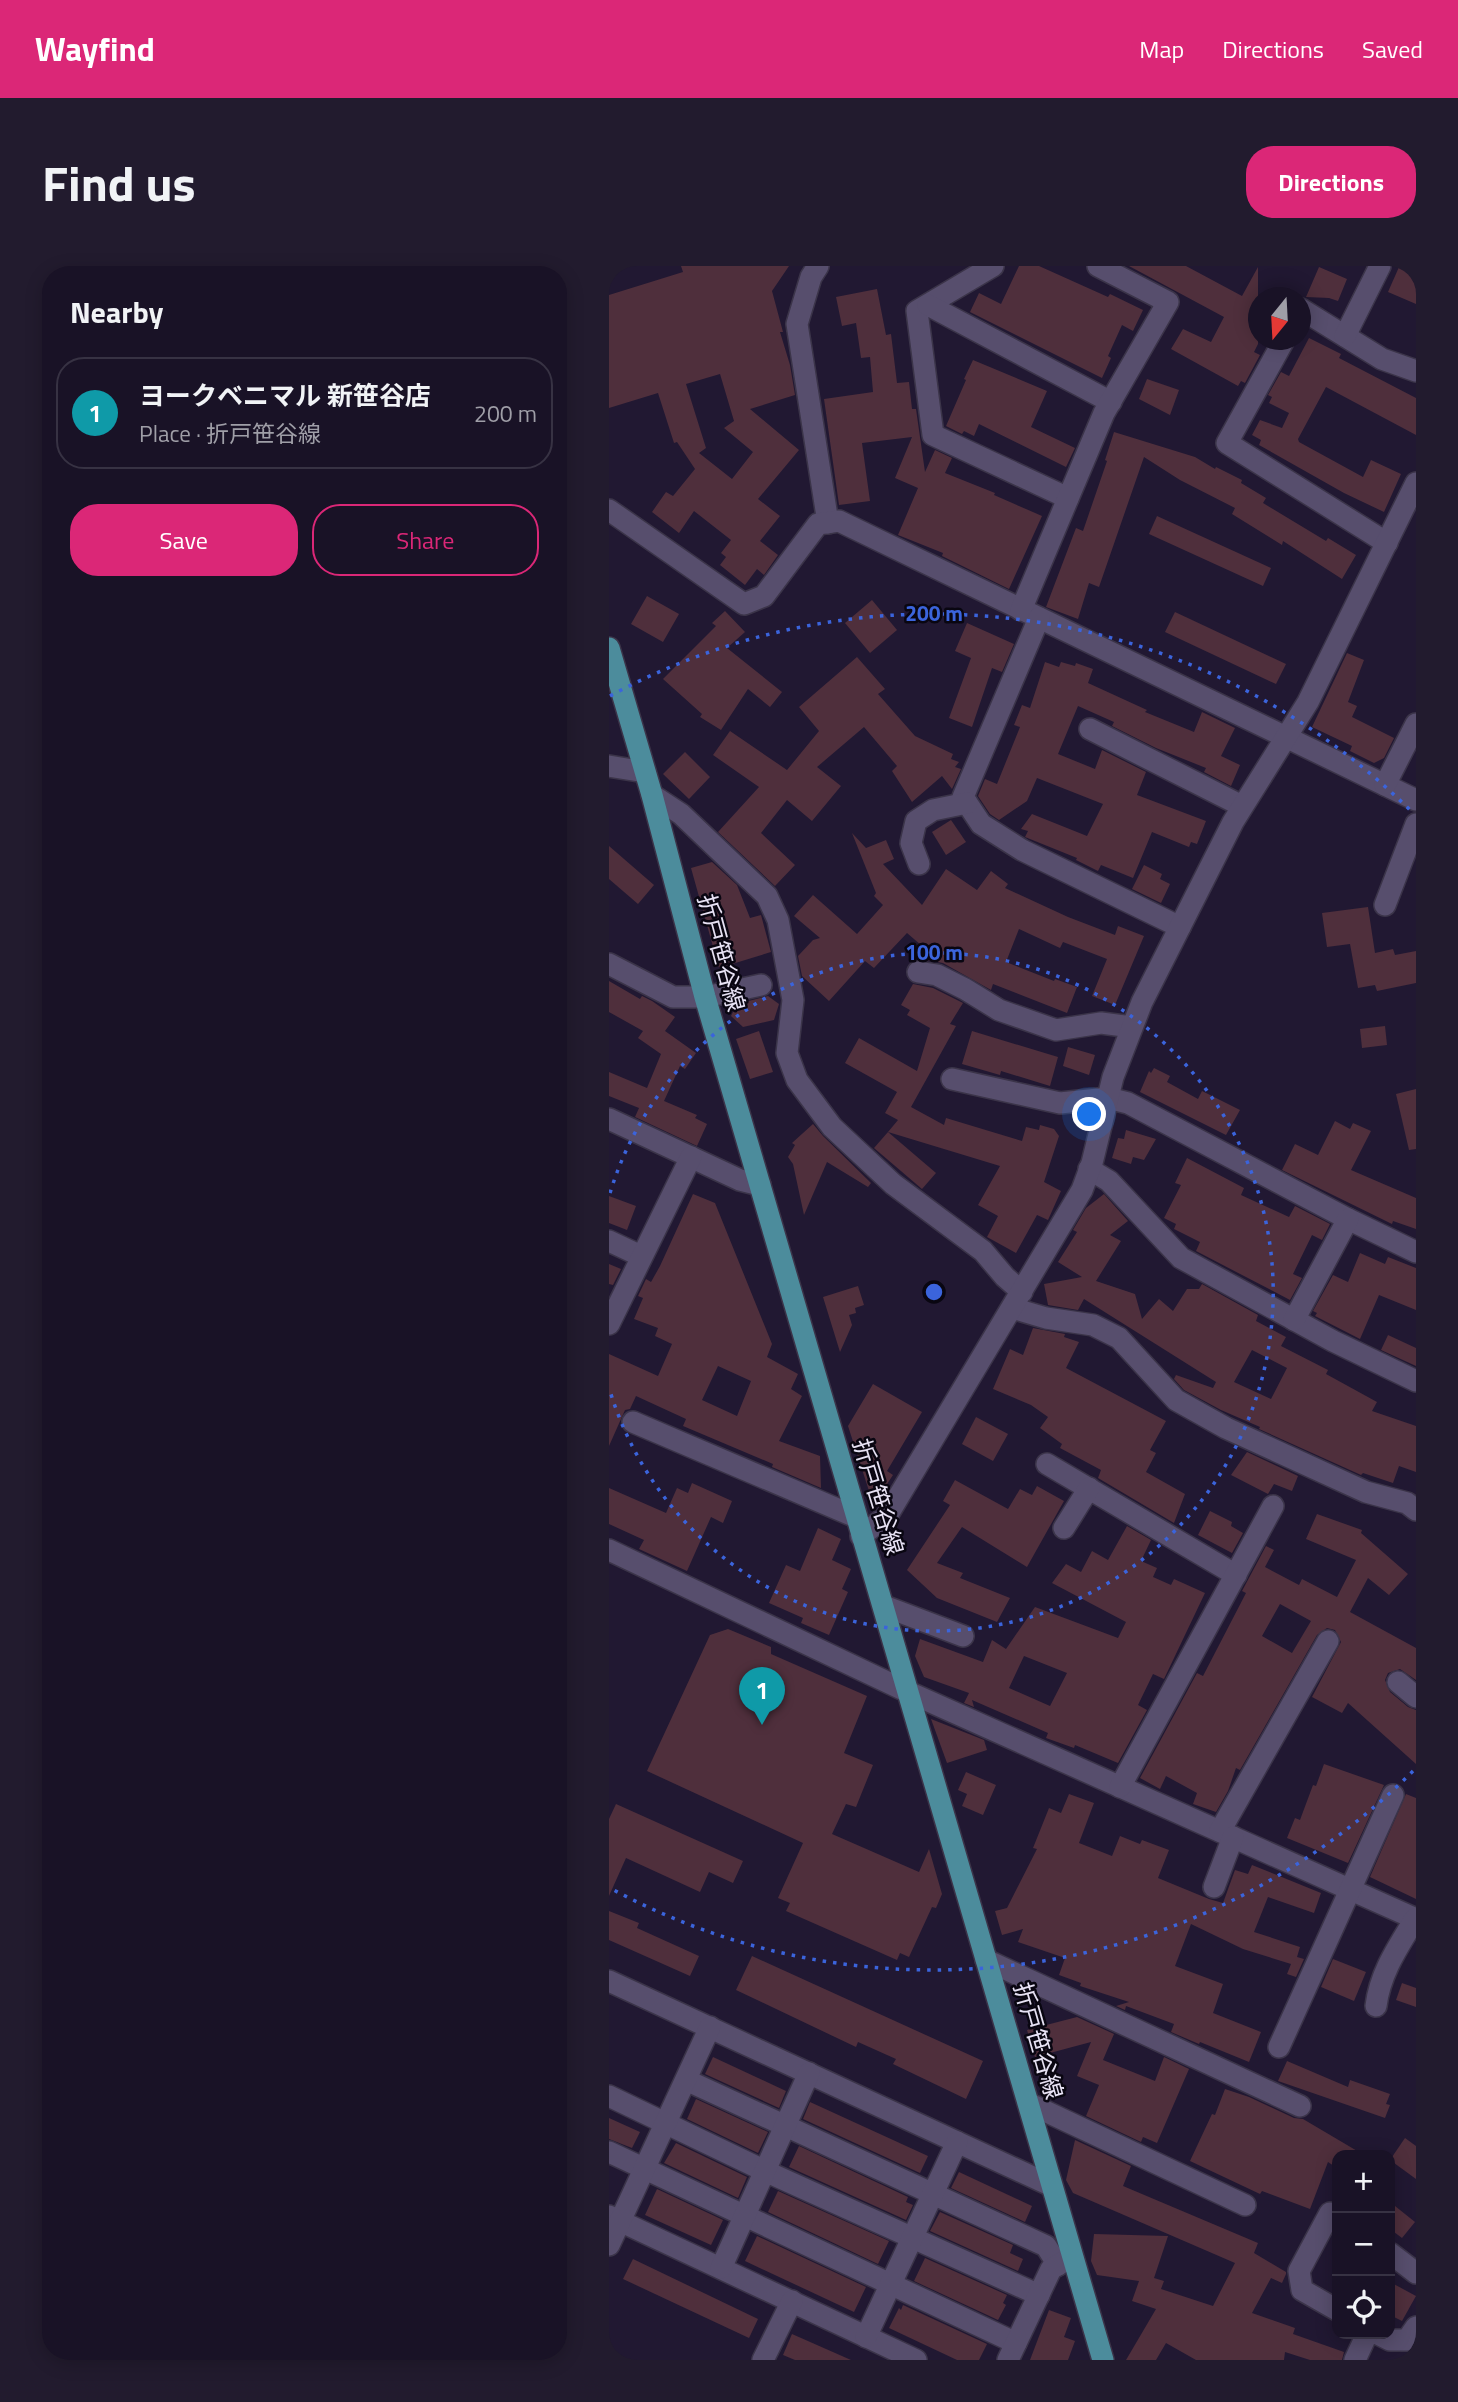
<!DOCTYPE html>
<meta charset="utf-8">
<style>
:root{--surface:#191226;--page:#221b2e;--text:#f1f3f6;--muted:#9f9ea7;--line:#373243;--accent:#db2777}
body{margin:0;font-family:"Titillium Web","Noto Sans JP",sans-serif;background:var(--page);color:var(--text)}
.controls{position:absolute;right:21px;bottom:21px;display:grid;overflow:hidden;border-radius:14px;box-shadow:0 4px 18px #0003}
.controls button{width:63px;height:63px;display:grid;place-items:center;padding:0;border:0;border-bottom:2px solid var(--line);background:var(--surface);color:var(--text);font:35px sans-serif}
.compass{position:absolute;left:639px;top:21px;width:63px;height:63px;border-radius:50%;background:var(--surface);box-shadow:0 4px 18px #0003;rotate:198deg}
.you{position:absolute;left:481px;top:849px;width:24px;height:24px;margin:-18px;border:5px solid #fff;border-radius:50%;background:#1a73e8;box-shadow:0 0 0 10px #1a73e833}
.badge{display:grid;place-items:center;width:46px;height:46px;border-radius:50%;background:var(--accent);color:#fff;font-size:23px;font-weight:700}
.pin{position:absolute;translate:-50% -58px;filter:drop-shadow(0 2px 4px #0008)}
.pin::after{content:'';position:absolute;top:37px;width:24px;height:21px;background:inherit;clip-path:polygon(0 0,100% 0,50% 100%)}
.list{margin:0;padding:0;list-style:none}
h2{display:flex;justify-content:space-between;align-items:center;height:91px;margin:0;padding:0 28px;font-size:30px}
h2 small{font-size:23px;font-weight:400;color:var(--muted)}
.list li{display:grid;grid-template-columns:46px 1fr auto;gap:21px;align-items:center;box-sizing:border-box;height:112px;margin:0 14px 14px;padding:0 14px;border:2px solid var(--line);border-radius:28px}
.list b{display:block;font-size:26px;white-space:nowrap}
.list p{margin:0;font-size:23px;white-space:nowrap;color:var(--muted)}
.list em{font-size:23px;font-style:normal;color:var(--muted)}
.actions{display:flex;gap:14px;padding:21px 28px}
.actions a{flex:1;padding:16px 0;border:2px solid var(--accent);border-radius:28px;text-align:center;font-size:24px;color:var(--accent)}
.actions .main{background:var(--accent);color:#fff}
.icon{flex:none;width:38px;height:38px;fill:none;stroke:currentColor;stroke-width:2;stroke-linecap:round;stroke-linejoin:round}
.map{position:relative;flex:none;width:807px;height:2094px;overflow:hidden;border-radius:28px}
header{display:flex;align-items:center;gap:42px;box-sizing:border-box;height:98px;padding:0 35px;background:var(--accent);color:#fff}
header strong{font-size:33px}
nav{display:flex;gap:38px;margin-inline-start:auto;font-size:24px}
.intro{display:flex;align-items:center;justify-content:space-between;box-sizing:border-box;height:168px;padding:0 42px}
h1{margin:0;font-size:49px}
.button{padding:18px 32px;border-radius:28px;background:var(--accent);color:#fff;font-size:24px;font-weight:700}
main{display:flex;gap:42px;padding:0 42px}
aside{flex:1;background:var(--surface);border-radius:28px;box-shadow:0 4px 18px #0003}
.map>svg:first-child{display:block}
.building{fill:#4f2f3c;fill-rule:evenodd}
.lines{fill:none;stroke-linecap:round;stroke-linejoin:round}
.minor-casing{stroke:#3b3449;stroke-width:24}
.major-casing{stroke:#3b3449;stroke-width:24}
.minor{stroke:#574e6d;stroke-width:21}
.major{stroke:#4c8c9c;stroke-width:21}
.ring{fill:none;stroke:#3b64dc;stroke-width:3.5;stroke-dasharray:3.5 7}
.labels{text-anchor:middle;stroke-width:5;stroke-linejoin:round;paint-order:stroke}
.street-label{font-size:24px;fill:#e7e2f4;stroke:#090611}
.centre{fill:#3b64dc;stroke:#090611;stroke-width:3.5}
.ring-label{font-size:21px;text-anchor:middle;font-weight:bold;fill:#3b64dc;stroke:#090611;stroke-width:5;stroke-linejoin:round;paint-order:stroke}
</style>
<header>
<strong>Wayfind</strong>
<nav><a>Map</a><a>Directions</a><a>Saved</a></nav>
</header>
<div class="intro"><h1>Find us</h1><a class="button">Directions</a></div>
<main>
<aside>
<h2>Nearby<small></small></h2>
<ul class="list">
<li><span class="badge" style="background:#0f9aa8">1</span><div><b>ヨークベニマル 新笹谷店</b><p>Place · 折戸笹谷線</p></div><em>200 m</em></li>
</ul>
<div class="actions"><a class="main">Save</a><a>Share</a></div>
</aside>
<div class="map">
<svg width="807" height="2094" viewBox="0 0 807 2094">
<rect width="100%" height="100%" fill="#211832"/>
<g class="building">
<path d="M72,0h108l-17,25 11,41h-3l10,33 5,30 -45,14 49,41 -41,49 22,17 -20,25 18,14 -14,20 -7,-6 -12,16 -25,-20 6,-8 -5,-4 10,-13 -37,-29 -15,22 -27,-21 14,-20 7,4 22,-27 -18,-27 -3,1 -16,-50 -49,15v-113l74,-23zM111,108l14,47 -10,7 29,24 -21,27 -33,-26 7,-5 -20,-64z"/>
<path d="M410,0h20l69,31 2,-3 33,16 -10,21 -11,-6 -14,31 3,2 -9,20 -132,-66 9,-19 22,11z"/>
<path d="M520,0h57l56,30 16,-29v77l-4,8 6,3 -15,28 -4,-2 -3,5 -67,-37 12,-20 28,13 13,-25z"/>
<path d="M710,1l28,12 -9,22 -9,-3 -23,-1z"/>
<path d="M790,1l17,7v30l-28,-12z"/>
<path d="M268,23l9,46 5,-1 6,49 12,-1 3,27h4l9,63 10,-22 17,8 -7,15 50,20 -1,2 48,21 -33,73 -67,-33 1,-3 -45,-18 20,-47 -23,-10 17,-41 -50,6 8,58 -31,4 -15,-106 49,-7 -3,-35 -9,1 -5,-35 -14,3 -6,-29z"/>
<path d="M700,72l32,16 -2,4 77,40v37l-90,-48 -28,52 1,3 64,35 8,-17 30,14 -17,38 -40,-19 -85,-48 2,-5 -9,-5 8,-15 22,8 7,-15 -20,-10 3,-6 -4,-2 13,-23 8,4z"/>
<path d="M364,94l74,31 -16,36 44,21 -9,19 -87,-43 -5,12 -10,-5 -2,3 -16,-8 20,-46 -2,-1z"/>
<path d="M538,113l32,11 -9,25 -31,-16z"/>
<path d="M505,166l81,25 20,12 1,-2 26,13 -1,3 25,15 -3,5 63,38 2,-3 28,17 -14,24 -59,-38 -1,4 -50,-31 3,-6 -55,-28 -36,-23 -45,130 -10,-4 -11,36 -32,-12 30,-79 7,3 24,-70 -2,-1z"/>
<path d="M548,250l114,52 -8,18 -114,-52z"/>
<path d="M38,330l32,18 -16,28 -32,-18z"/>
<path d="M263,334l25,30 -27,23 -25,-30z"/>
<path d="M116,345l20,21 -18,16 55,44 -12,15 -22,-18 -27,41 -21,-13 2,-3 -39,-35 53,-53 -4,-3z"/>
<path d="M566,346l111,52 -10,20 -111,-52z"/>
<path d="M358,357l47,21 -12,28 -10,-4 -20,59 -23,-9 22,-60 -16,-7z"/>
<path d="M738,387l17,7 -16,42 9,4 -5,11 42,21 -10,20 -10,5 -24,-12 2,-5 -40,-19z"/>
<path d="M248,391l28,32 -7,5 37,42 38,18 -2,5 8,3 -4,5 6,2 -9,20 -10,-13 -30,26 -20,-31 5,-5 -33,-39 -47,40 24,19 -29,35 -25,-21 -26,33 34,32 -20,21 -57,-54 41,-45 -46,-32 17,-24 57,39 32,-39 -20,-24z"/>
<path d="M436,396l14,5 2,-5 14,4 1,-3 17,6 -5,14 59,27 -2,2 49,20 8,-20 33,16 -14,28 19,9 -9,21 -27,-14 2,-4 -50,-20 -44,-22 2,-4 -36,-16 -20,48 37,15 7,-19 44,22 -9,23 69,26 -9,23 -6,-2 -2,5 -37,-15 -19,46 -32,-13 -3,6 -22,-11 1,-2 -52,-21 3,-6 -7,-2 11,-15 55,22 16,-32 -66,-26 -10,23 -28,19 -9,-6 -12,-18 7,-17 12,5 23,-57 -6,-2 8,-20 8,3z"/>
<path d="M76,486l25,25 -21,22 -26,-25z"/>
<path d="M342,554l15,22 -20,13 -14,-23z"/>
<path d="M243,567l14,15 20,-8 8,19 -11,5 39,41 24,-36 31,21 14,-19 17,13 -3,4 63,29 47,18 3,-9 26,10 -29,69 -23,-9 15,-37 -44,-17 -3,6 -41,-19 -13,33 48,19 1,-2 22,8 -10,26 -74,-29 -2,6 -48,-27 -16,-3 2,-8 -22,-19 -33,35 -9,-7 -36,40 -27,-25 -4,-20 15,-16 7,-2 -26,-22 19,-21 44,39 26,-29 -9,-9 2,-3z"/>
<path d="M0,580l45,39 -16,19 -29,-25z"/>
<path d="M103,596l25,23 13,33 11,-3 10,37 -52,16 -28,-100z"/>
<path d="M535,599l18,9 -2,5 10,5 -9,19 -29,-14z"/>
<path d="M759,641l7,46 18,-4 2,6 21,-4v32l-39,8 -2,-6 -17,3 -8,-44 -23,3 -5,-34z"/>
<path d="M0,715l31,18 2,-3 10,5 23,16 -10,14 31,22 -11,16 -5,-3 -16,35 33,14 -2,3 12,6 -10,22 -62,-29 4,-9 -30,-12v-24l38,16 14,-34 -23,-16 5,-7 -34,-19z"/>
<path d="M304,718l20,4 30,15 -13,21 6,2 -45,81 33,18 2,-7 76,23 4,-14 13,3 1,-5 14,4 5,7 -15,46 17,9 -13,29 -11,-5 -21,38 -29,-16 11,-21 -20,-11 22,-39 -112,-34 10,-12 -13,-7 12,-21 -52,-29 14,-25 58,33 13,-43 -23,-13 3,-5 -9,-5z"/>
<path d="M159,730l11,8 -5,16 -31,7 -12,-11 6,-12z"/>
<path d="M776,760l2,19 -25,3 -2,-19z"/>
<path d="M150,765l14,41 -23,7 -14,-40z"/>
<path d="M363,765l86,26 -8,29 -49,-15 -1,4 -38,-11z"/>
<path d="M459,781l27,8 -6,20 -26,-9z"/>
<path d="M545,802l16,8 -3,6 31,17 4,-8 38,19 -14,25 -86,-43 9,-21 2,2z"/>
<path d="M807,823v60l-7,1 -13,-56z"/>
<path d="M726,855l15,8 3,-6 18,8 -20,39 65,28v31l-23,-8 -1,3 -110,-54 13,-26 23,11z"/>
<path d="M204,858l10,12 48,47 -3,4 -41,-25 -23,53 -11,-51 -5,-7 7,-12 -3,-2z"/>
<path d="M517,864l30,9 -12,21 -11,-3 -2,7 -19,-6 6,-20 6,1z"/>
<path d="M279,866l48,41 -14,16 -48,-41z"/>
<path d="M578,892l57,30 -3,7 48,22 6,-11 35,18 -8,16 -10,-5 -19,39 9,4 -12,22 -94,-49 4,-9 -26,-13 2,-5 -12,-6 17,-33 -6,-2z"/>
<path d="M84,928l22,9 57,141 -5,13 31,17 -7,15 11,7 -23,45 41,15 1,32 -49,-21 1,-3 -90,-38 3,-7 -50,-23 -6,13 -5,1 -16,36v-92l49,22 14,-32 -17,-8 3,-8 -24,-9 9,-21 -5,-2 8,-17 5,3 9,-16zM109,1100l33,15 -14,35 -35,-16z"/>
<path d="M495,928l24,27 -18,14 11,6 -25,40 39,13 7,25 17,-20 14,12 14,-22h12l3,-5 56,31 -2,6 30,16 -5,9 47,24 -2,4 51,28 -5,9 44,15v46l-17,-6 -6,17 -30,-10 -2,2 -102,-46 1,-2 -39,-17 -37,-20 -10,-11 2,-4 37,13 3,-6 -132,-83 -6,11 -30,-5 -4,-21 38,-7 -24,-15 19,-30 -4,-2 13,-22zM643,1084l35,18 -16,31 -37,-17z"/>
<path d="M0,930l27,10 -9,24 -18,-7z"/>
<path d="M751,987l25,11 3,-7 28,11v42l-37,-15 -19,44 -45,-23 2,-3 -4,-2 20,-36 15,7z"/>
<path d="M0,998l12,5 -8,16 -4,-1z"/>
<path d="M249,1020l6,19 -9,3 1,5 -7,2 3,10 -12,27 -17,-55z"/>
<path d="M424,1062l32,6 -1,3 15,5 -13,26 100,53 -16,29 6,3 -10,19 39,22 -11,29 -76,-45 3,-8 -41,-22 2,-4 -22,-16 8,-11 -17,-12 -38,-16 17,-40 13,6z"/>
<path d="M779,1069l28,13v18l-35,-16z"/>
<path d="M264,1118l49,28 -35,59 6,4 -10,15 -13,4 -22,-68z"/>
<path d="M367,1151l32,17 -15,27 -31,-17z"/>
<path d="M638,1186l51,24 -6,15 -18,-7 -6,10 -37,-19z"/>
<path d="M346,1214l53,29 12,-20 12,6 5,-9 27,15 -37,66 -65,-40 -25,36 26,10 -3,5 50,20 -13,24 -60,-24 -30,-28 43,-65 -7,-4z"/>
<path d="M83,1217l40,18 -9,22 -12,-6 -24,54 -48,-22 5,-9 -35,-16v-36l57,25 11,-25 11,5z"/>
<path d="M601,1245l22,11 -1,4 12,7 -11,20 -34,-18z"/>
<path d="M708,1248l45,16 -1,3 47,41 -19,21 -21,-17 -18,34 66,36v32l-16,-11 -12,4 -3,7 5,12 18,15 8,3v54l-68,-61 -6,10 -30,-16 29,-55 -6,-12 -8,-2 -10,7 -77,135 -4,-2 -8,23 -12,21 -23,-8 4,-11 -31,-17 -6,13 -20,-11 57,-105 6,3 43,-83 -4,-2 24,-45 8,4 -9,17 34,18 3,-6 35,18 19,-37 -50,-21zM671,1338l31,17 -19,32 -30,-17z"/>
<path d="M518,1260l24,14 -10,21 16,7 -4,9 18,8 3,-6 31,14 -41,86 -11,-5 -15,31 9,5 -29,53 -43,-18 -1,3 -28,-10 2,-5 -76,-33 2,7 -10,-4 5,-10 -45,-16 -9,-21 5,-17 63,23 9,-22 14,9 29,-42 83,31 8,-16 -74,-39 14,-19 15,8 11,-21 16,9zM415,1390l43,17 -17,33 -41,-18z"/>
<path d="M209,1262l23,11 -9,21 19,9 -9,20 6,3 -19,43 -28,-12 2,-5 -34,-15 17,-38 14,6z"/>
<path d="M119,1363l43,18v7l96,42 -23,57 29,12 -17,42 -10,-3 -14,30 87,38 10,-23 13,45 -6,14 -4,-1 -23,50 -9,-4 -3,7 -111,-49 4,-8 -12,-5 25,-55 -156,-72 63,-136z"/>
<path d="M322,1453l53,21 3,10 -40,13z"/>
<path d="M715,1498l60,21 -36,78 -61,-25 8,-20 5,2 13,-35 3,1z"/>
<path d="M357,1506l30,13 -13,30 -21,-9 5,-12 -9,-4z"/>
<path d="M460,1528l25,9 -15,40 33,13 8,-20 20,8 2,-4 27,10 -11,28 51,21 14,4 12,-33 13,4 4,-9 69,28 -7,20 -46,-16 -14,35 46,15 -3,10 7,2 -8,18 -9,-3 4,-10 -48,-15 -52,-25 -16,42 48,18 -10,29 48,19 -12,30 -49,-20 -1,2 -28,-12 3,-8 -48,-18 -1,4 -9,-4 13,-4 -49,-16 1,-3 -22,-8 6,-17 -47,-16 5,-13 -21,6 -7,-24 12,-3 30,-59 -4,-1 16,-40 12,5z"/>
<path d="M797,1528l10,4v101l-46,-22z"/>
<path d="M7,1538l127,57 -10,22 -24,-11 -9,20 -74,-34 -17,38v-77z"/>
<path d="M0,1645l30,12 -2,5 62,28 -9,20 -81,-36z"/>
<path d="M143,1690l231,105 -17,38 -73,-35 3,-5 -38,-17 -2,5 -120,-57z"/>
<path d="M724,1693l33,13 -12,29 -33,-14z"/>
<path d="M793,1717l14,5v19l-20,-7z"/>
<path d="M468,1751l37,17 -11,26 52,21 9,-24 25,12 -32,74 -14,-6 -2,5 -55,-26 13,-31 -22,-9 14,-34 -56,15 -8,-27z"/>
<path d="M104,1791l73,34 -7,17 -74,-34z"/>
<path d="M678,1795l61,26 2,-7 40,14 -4,10 4,1 -5,13 -107,-37z"/>
<path d="M616,1823l24,8 45,21 9,1 61,36h-27v13l-9,-6 -18,47 -48,-18 -2,3 -70,-33 22,-47 3,1z"/>
<path d="M87,1833l72,33 -10,21 -71,-34z"/>
<path d="M201,1836l118,54 -8,17 -117,-54z"/>
<path d="M0,1852l31,14 -8,16 -23,-9z"/>
<path d="M796,1872l11,8v33l-26,-19z"/>
<path d="M466,1874l56,26 -8,20 135,57 -4,10 32,19v2l-4,9 -11,-5 -19,35 43,15 -2,6 51,18 -2,8h-32l-25,-8 -1,8h-88l-30,-17 -10,17h-30l30,-51 -24,-8 7,-20 -42,-6 -6,-14 3,-27 74,2 -14,42 10,3 -3,8 52,17 22,-43 -162,-70 -7,-13z"/>
<path d="M67,1877l71,34 -9,21 -74,-35z"/>
<path d="M190,1880l109,51 -2,5 7,3 -7,15 -117,-53z"/>
<path d="M350,1906l73,34 -7,16 -74,-34z"/>
<path d="M48,1923l66,31 -12,25 -66,-30z"/>
<path d="M169,1925l111,50 -11,23 -110,-52z"/>
<path d="M781,1936l25,20 -13,16 -12,-9z"/>
<path d="M331,1946l73,33 -3,8 13,6 -5,12 -88,-40z"/>
<path d="M148,1970l109,51 -12,25 -109,-51z"/>
<path d="M316,1992l82,37 -4,8 3,2 -8,15 -84,-39z"/>
<path d="M24,1993l125,60 -9,19 -126,-59z"/>
<path d="M781,2016l26,14 -14,25 -12,-6z"/>
<path d="M294,2039l84,39 -8,16h-22l-68,-32 10,-20 2,2z"/>
<path d="M440,2044l22,8 -7,19 11,4 -7,19h-38z"/>
<path d="M183,2068l59,26h-56l-12,-5z"/>
</g>
<g class="lines">
<g class="minor-casing">
<g id="minor">
<path d="M209,0l-7,11 -14,47 31,199"/>
<path d="M384,0l-76,45 16,124 135,63"/>
<path d="M319,39l183,97"/>
<path d="M692,43l81,50 34,12"/>
<path d="M736,70l35,-70"/>
<path d="M675,74l-57,103 160,100"/>
<path d="M0,244l135,94 20,-8 54,-72 21,-3 577,279"/>
<path d="M412,344l83,-197 64,-111 -70,-36"/>
<path d="M430,352l-76,179 18,27 41,26 158,77"/>
<path d="M481,463l152,77"/>
<path d="M0,500l36,6"/>
<path d="M776,519l31,-61"/>
<path d="M43,529l29,19 86,82 11,24 15,80 -6,53 10,27 35,47 61,57 90,67 22,26 17,15"/>
<path d="M310,598l-8,-21 5,-22 17,-11 34,-7"/>
<path d="M776,639l31,-81"/>
<path d="M0,698l64,33h32l56,-12"/>
<path d="M309,706l19,3 28,14 34,21 57,20 45,-7 31,4"/>
<path d="M343,813l108,24 48,-5 20,5 220,116 68,33"/>
<path d="M0,853l131,61 20,5"/>
<path d="M480,903l20,12 72,77 152,83 83,40"/>
<path d="M0,975l32,15"/>
<path d="M403,1042l34,10 47,7 26,13 57,62 50,28 140,64 41,11 9,7"/>
<path d="M685,1054l54,-101"/>
<path d="M0,1058l82,-167"/>
<path d="M24,1156l223,95"/>
<path d="M438,1198l189,111"/>
<path d="M455,1262l25,-40"/>
<path d="M252,1270l26,-20 195,-326 10,-27 21,-86 29,-75 91,-180 75,-120 108,-219"/>
<path d="M0,1284l297,141 510,228"/>
<path d="M275,1340l79,30"/>
<path d="M789,1416l18,15"/>
<path d="M511,1521l153,-281"/>
<path d="M611,1565l108,-190"/>
<path d="M605,1621l19,-50"/>
<path d="M377,1694l314,146"/>
<path d="M0,1715l441,204"/>
<path d="M767,1740c4,-33 22,-59 39,-87"/>
<path d="M670,1781l114,-252"/>
<path d="M77,1814l360,166 12,19"/>
<path d="M0,1830l156,75 274,124"/>
<path d="M421,1838l215,101"/>
<path d="M0,1886l407,191"/>
<path d="M0,1950l307,144"/>
<path d="M728,1950l-7,-3 -31,58 3,19 35,20"/>
<path d="M0,1979l101,-218"/>
<path d="M781,1987l26,20"/>
<path d="M112,2002l88,-195"/>
<path d="M769,2068l12,6h17l9,-13"/>
<path d="M257,2071l91,-195"/>
<path d="M154,2094l29,-59"/>
<path d="M399,2094l43,-91 17,-10"/>
<path d="M746,2094l12,-26"/>
</g>
</g>
<g class="major-casing">
<path id="major" d="M0,382l43,147 53,202 398,1363"/>
</g>
<use href="#minor" class="minor"/>
<use href="#major" class="major"/>
</g>
<g class="ring">
<path d="M1 927A339 339 0 1 1 1 1125"/>
<path d="M804 1505A678 678 0 0 1 1 1622M1 430A678 678 0 0 1 804 547"/>
</g>
<g class="labels">
<g class="street-label">
<text transform="translate(112 687) rotate(75)" y="8">折戸笹谷線</text>
<text transform="translate(269 1231) rotate(73)" y="8">折戸笹谷線</text>
<text transform="translate(429 1775) rotate(74)" y="8">折戸笹谷線</text>
</g>
</g>
<circle cx="325" cy="1026" r="10" class="centre"/>
<g class="ring-label">
<text x="325" y="355">200 m</text>
<text x="325" y="694">100 m</text>
</g>
</svg>
<div class="controls">
<button>+</button>
<button>−</button>
<button><svg class="icon" aria-label="locate" viewBox="0 0 24 24"><circle cx="12" cy="12" r="6"/><path d="M12 2v4M12 18v4M2 12h4M18 12h4"/></svg></button>
</div>
<svg class="compass" viewBox="-18 -18 36 36"><path d="M0-13l5 13h-10z" fill="#e53935"/><path d="M0 13l5-13h-10z" fill="#9f9ea7"/></svg>
<div class="you"></div>
<div class="pin badge" style="left:153px;top:1459px;background:#0f9aa8">1</div>
</div>
</main>
